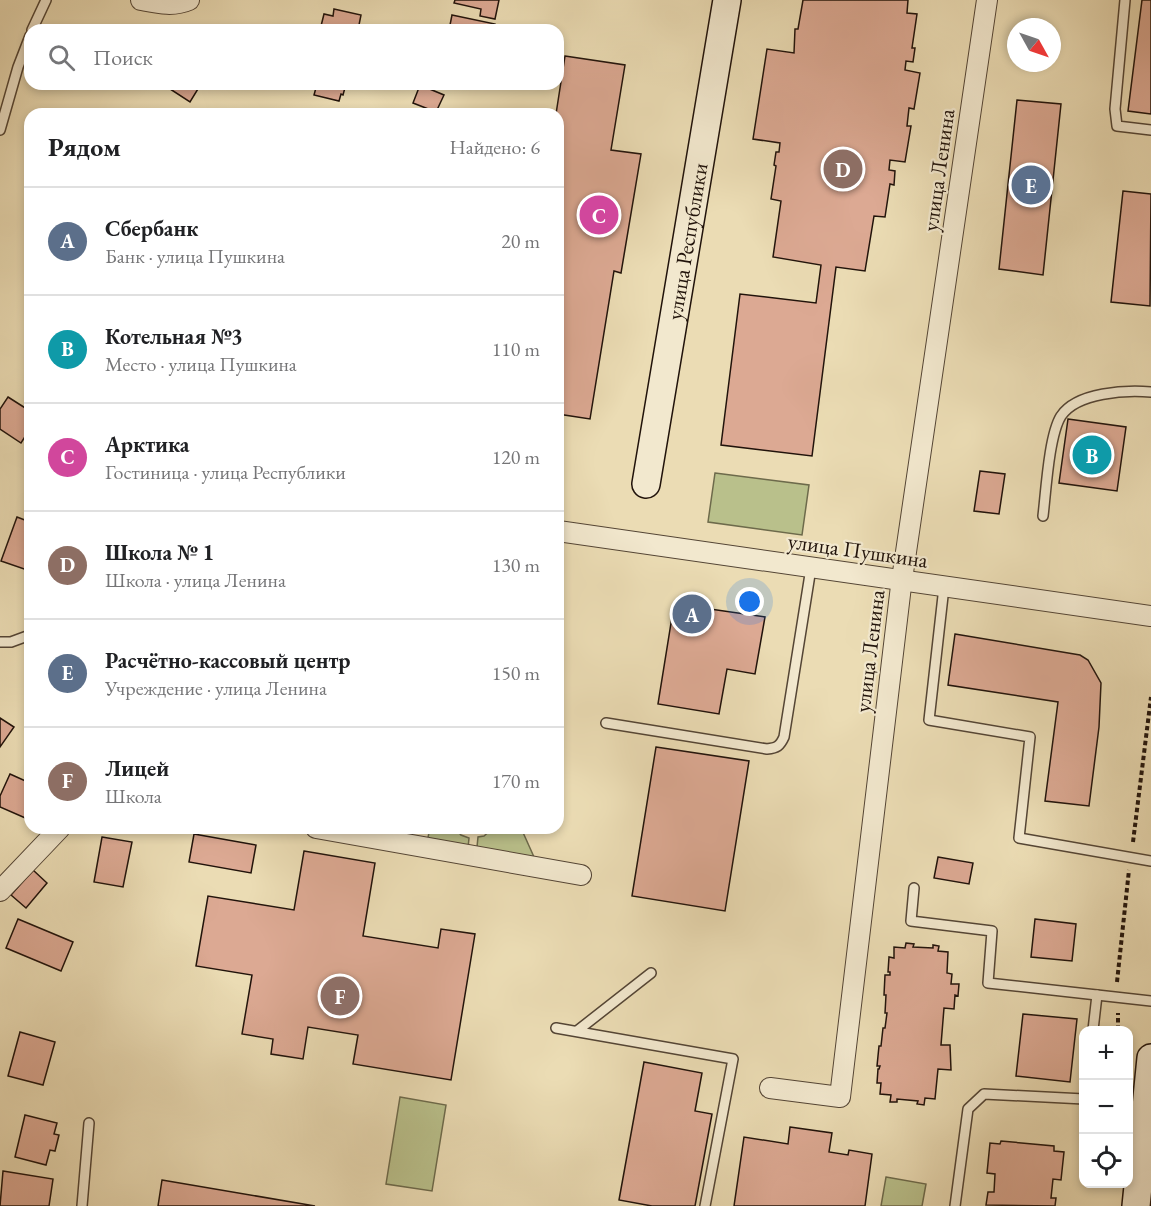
<!DOCTYPE html>
<html lang="ru">
<meta charset="utf-8">
<style>
:root{--surface:#fff;--page:#f2f2f2;--text:#202124;--muted:#757577;--line:#e0e0e0;--accent:#1a73e8}
body{margin:0;font-family:"EB Garamond",serif;background:var(--page);color:var(--text)}
.controls{position:absolute;right:18px;bottom:18px;display:grid;overflow:hidden;border-radius:12px;box-shadow:0 3px 9px #0003}
.controls button{width:54px;height:54px;display:grid;place-items:center;padding:0;border:0;border-bottom:2px solid var(--line);background:var(--surface);color:var(--text);font:30px sans-serif}
.compass{position:absolute;left:1007px;top:18px;width:54px;height:54px;border-radius:50%;background:var(--surface);box-shadow:0 3px 9px #0003;rotate:130deg}
.you{position:absolute;left:750px;top:602px;width:21px;height:21px;margin:-15px;border:4px solid #fff;border-radius:50%;background:#1a73e8;box-shadow:0 0 0 9px #1a73e833}
.badge{display:grid;place-items:center;width:39px;height:39px;border-radius:50%;background:var(--accent);color:#fff;font-size:20px;font-weight:700}
.pin{position:absolute;translate:-50% -50%;border:3px solid #fff;box-shadow:0 2px 6px #0006}
.list{margin:0;padding:0;list-style:none}
h2{display:flex;justify-content:space-between;align-items:center;height:78px;margin:0;padding:0 24px;font-size:26px}
h2 small{font-size:20px;font-weight:400;color:var(--muted)}
.list li{display:grid;grid-template-columns:39px 1fr auto;gap:18px;align-items:center;box-sizing:border-box;height:108px;padding:0 24px;border-top:2px solid var(--line)}
.list b{display:block;font-size:22px;white-space:nowrap}
.list p{margin:0;font-size:20px;white-space:nowrap;color:var(--muted)}
.list em{font-size:20px;font-style:normal;color:var(--muted)}
.icon{flex:none;width:33px;height:33px;fill:none;stroke:currentColor;stroke-width:2;stroke-linecap:round;stroke-linejoin:round}
.map{position:relative;flex:none;width:1151px;height:1206px;overflow:hidden}
.search{position:absolute;background:var(--surface);box-shadow:0 3px 9px #0003;left:24px;top:24px;width:540px;height:66px;display:flex;align-items:center;gap:15px;box-sizing:border-box;padding:0 21px;border-radius:18px;color:var(--muted);font-size:22px}
.panel{position:absolute;background:var(--surface);box-shadow:0 3px 9px #0003;left:24px;top:108px;width:540px;height:726px;border-radius:18px}
.map>svg:first-child{display:block}
.green{fill:#b9c08b;stroke:#6d6a4b;stroke-width:1.5}
.building{fill:#dca993;stroke:#21130b;stroke-width:1.5}
.lines{fill:none;stroke-linecap:round;stroke-linejoin:round}
.lane-casing{stroke:#544535;stroke-width:12}
.street-casing{stroke:#544535;stroke-width:22}
.secondary-casing{stroke:#21130b;stroke-width:30}
.path{stroke:#21130b;stroke-width:4;stroke-dasharray:4.5 3;stroke-linecap:butt}
.lane{stroke:#f2e8ce;stroke-width:9}
.street{stroke:#f2e8ce;stroke-width:20}
.secondary{stroke:#f2e8ce;stroke-width:27}
.labels{text-anchor:middle;stroke-width:4.5;stroke-linejoin:round;paint-order:stroke}
.street-label{font-size:22px;fill:#21130b;stroke:#f2e8ce}
</style>
<div class="map">
<svg width="1151" height="1206" viewBox="0 0 1151 1206">
<rect width="100%" height="100%" fill="#ebdcb4"/>
<filter id="stains"><feTurbulence type="fractalNoise" baseFrequency=".00333" numOctaves="4"/><feColorMatrix values="0 0 0 0 .2 0 0 0 0 .09 0 0 0 0 .02 0 0 0 .5 -.17"/></filter>
<radialGradient id="worn" r=".72"><stop offset=".6" stop-color="#630" stop-opacity="0"/><stop offset="1" stop-color="#630" stop-opacity=".3"/></radialGradient>
<g class="green">
<path d="M715,473l94,12 -7,50 -94,-13z"/>
<path d="M430,828h25l6,7 8,3 -1,10 -41,-6z"/>
<path d="M493,828h28l13,29 -57,-10 1,-10 6,-1z"/>
<path d="M400,1097l46,8 -14,86 -46,-7z"/>
<path d="M886,1177l40,7 -4,22h-41z"/>
</g>
<g class="building">
<path d="M455,0h44l-4,19 -15,-3 1,-7 -27,-6z"/>
<path d="M803,0h105l-1,13 10,1 -5,34h3l-2,14 -7,-1 -1,9 15,3 -6,36 -5,-1 -2,18h4l-6,36 -15,-2 -1,10 6,1 -1,14 -4,-1 -5,33 -11,-1 -9,55 -29,-4 -24,189 -91,-11 19,-151 76,9 5,-38 -48,-8 8,-56 -10,-2 5,-33 -2,-1 2,-13h3l1,-9 -27,-4 14,-90 27,4 1,-24h3z"/>
<path d="M1142,0h9v114l-23,-3z"/>
<path d="M334,9l27,6 -3,15h-38l4,-16 9,2z"/>
<path d="M452,15l43,9 -1,6h-45z"/>
<path d="M565,56l60,9 -14,85 30,4 -20,119 -7,-2 -24,148 -32,-5v-300h-2z"/>
<path d="M169,84h32l-11,18 -23,-15z"/>
<path d="M317,84h29l-3,11 -2,-1 -2,7 -25,-6z"/>
<path d="M420,85l24,10 -8,17 -23,-9z"/>
<path d="M1017,100l44,4 -18,171 -44,-6z"/>
<path d="M1123,191l28,3 -1,112 -39,-4z"/>
<path d="M8,397l22,14v18l-9,14 -21,-14v-20z"/>
<path d="M1068,419l58,8 -9,64 -58,-8z"/>
<path d="M980,471l25,3 -6,40 -25,-3z"/>
<path d="M17,517l13,5v49l-29,-10z"/>
<path d="M682,605l83,12 -10,57 -28,-5 -8,45 -61,-10 14,-87 2,-5z"/>
<path d="M955,634l125,21 8,5 13,23 -2,44 -10,79 -44,-5 13,-99 -110,-17z"/>
<path d="M0,718l14,9 -14,20z"/>
<path d="M656,747l93,14 -24,150 -93,-15z"/>
<path d="M10,774l20,9v37l-30,-13v-11z"/>
<path d="M194,834l62,11 -5,28 -62,-11z"/>
<path d="M102,837l30,5 -9,45 -29,-5z"/>
<path d="M304,851l71,12 -12,73 75,12 3,-19 34,5 -24,146 -98,-16 5,-29 -50,-8 -5,32 -32,-5 2,-15 -31,-5 10,-59 -56,-9 12,-70 86,14z"/>
<path d="M938,857l35,6 -4,21 -35,-6z"/>
<path d="M33,870l14,13 -21,25 -15,-13z"/>
<path d="M18,919l55,23 -12,29 -55,-23z"/>
<path d="M1035,919l41,5 -4,37 -41,-4z"/>
<path d="M906,943l8,1 -1,3 20,1v-3l6,1 -1,5 10,1 -1,21 5,1 -1,10h8l-1,12 -3,-1 -1,14 -10,-1 -3,37h9l1,25 -13,-1 -3,30 -10,-1 -1,7 -7,-1 1,-3 -21,-2v3h-7l1,-7 -11,-1 1,-11h-4l1,-14h1l1,-3h-3l2,-20h2l2,-18h2l2,-15h-2l1,-18h-2l1,-20h5v-3h-2l1,-15 5,1v-11l11,1z"/>
<path d="M1023,1014l54,5 -7,63 -54,-6z"/>
<path d="M20,1032l35,10 -12,43 -35,-9z"/>
<path d="M644,1062l58,11 -7,38 17,3 -17,92h-43l-33,-6z"/>
<path d="M25,1115l32,8 -3,11 5,1 -4,16 -5,-1 -4,15 -31,-8z"/>
<path d="M790,1127l42,6 -3,19 19,3 1,-5 23,4 -7,52h-131l10,-69 44,7z"/>
<path d="M1001,1141l53,5v5l10,1 -3,28 -8,-1 -2,19h5l-1,8 -69,-1 2,-13h6l1,-18 -8,-1 3,-30 10,1z"/>
<path d="M3,1171l50,8 -4,27h-49z"/>
<path d="M162,1180l153,26h-157z"/>
</g>
<g class="lines">
<g class="lane-casing">
<g id="lane">
<path d="M1125,0l-10,109 2,17 34,4"/>
<path d="M32,30l14,-30"/>
<path d="M0,130l18,-63 12,-31"/>
<path d="M1043,516c3,-25 6,-81 18,-100 16,-24 65,-26 90,-24"/>
<path d="M944,587l-15,133 101,17 -11,101 132,23"/>
<path d="M0,642h11l19,-7"/>
<path d="M606,723l161,26c10,-1 13,-3 17,-12l27,-169"/>
<path d="M914,888l-3,33 81,10 -4,52 109,12"/>
<path d="M556,1028l177,31 -28,147"/>
<path d="M1093,1030l4,-35 54,6"/>
<path d="M577,1031l74,-58"/>
<path d="M82,1206l7,-83"/>
<path d="M955,1206l13,-97 16,-15 100,5"/>
</g>
</g>
<g class="street-casing">
<g id="street">
<path d="M141,0c16,3 32,7 48,0"/>
<path d="M558,531l593,85"/>
<path d="M316,828l265,47"/>
<path d="M0,891l60,-63"/>
<path d="M770,1088l70,9 61,-511 86,-586"/>
</g>
</g>
<g class="secondary-casing">
<g id="secondary">
<path id="s1" d="M646,484l81,-484"/>
<path d="M1136,1206l15,-148"/>
</g>
</g>
<g class="path">
<path d="M1133,842l18,-145"/>
<path d="M1117,982l12,-112"/>
<path d="M1118,1030v-17"/>
</g>
<use href="#lane" class="lane"/>
<use href="#street" class="street"/>
<use href="#secondary" class="secondary"/>
</g>
<g class="labels">
<g class="street-label">
<text transform="translate(938 170) rotate(-82)" y="8">улица Ленина</text>
<text dy="8" stroke="none"><textPath href="#s1" startOffset="246">улица Республики</textPath></text>
<text transform="translate(858 550) rotate(8)" y="8">улица Пушкина</text>
<text transform="translate(869 651) rotate(-83)" y="8">улица Ленина</text>
</g>
</g>
<rect width="100%" height="100%" filter="url(#stains)"/>
<rect width="100%" height="100%" fill="url(#worn)"/>
</svg>
<div class="controls">
<button>+</button>
<button>−</button>
<button><svg class="icon" aria-label="locate" viewBox="0 0 24 24"><circle cx="12" cy="12" r="6"/><path d="M12 2v4M12 18v4M2 12h4M18 12h4"/></svg></button>
</div>
<svg class="compass" viewBox="-18 -18 36 36"><path d="M0-13l5 13h-10z" fill="#e53935"/><path d="M0 13l5-13h-10z" fill="#757577"/></svg>
<div class="you"></div>
<div class="pin badge" style="left:692px;top:614px;background:#5c6f8a">A</div>
<div class="pin badge" style="left:1092px;top:455px;background:#0f9aa8">B</div>
<div class="pin badge" style="left:599px;top:215px;background:#d1479c">C</div>
<div class="pin badge" style="left:843px;top:169px;background:#8d6e63">D</div>
<div class="pin badge" style="left:1031px;top:185px;background:#5c6f8a">E</div>
<div class="pin badge" style="left:340px;top:996px;background:#8d6e63">F</div>
<div class="search"><svg class="icon" aria-label="search" viewBox="0 0 24 24"><circle cx="10" cy="10" r="6"/><path d="M15 15l6 6"/></svg>Поиск</div>
<section class="panel">
<h2>Рядом<small>Найдено: 6</small></h2>
<ul class="list">
<li><span class="badge" style="background:#5c6f8a">A</span><div><b>Сбербанк</b><p>Банк · улица Пушкина</p></div><em>20 m</em></li>
<li><span class="badge" style="background:#0f9aa8">B</span><div><b>Котельная №3</b><p>Место · улица Пушкина</p></div><em>110 m</em></li>
<li><span class="badge" style="background:#d1479c">C</span><div><b>Арктика</b><p>Гостиница · улица Республики</p></div><em>120 m</em></li>
<li><span class="badge" style="background:#8d6e63">D</span><div><b>Школа № 1</b><p>Школа · улица Ленина</p></div><em>130 m</em></li>
<li><span class="badge" style="background:#5c6f8a">E</span><div><b>Расчётно-кассовый центр</b><p>Учреждение · улица Ленина</p></div><em>150 m</em></li>
<li><span class="badge" style="background:#8d6e63">F</span><div><b>Лицей</b><p>Школа</p></div><em>170 m</em></li>
</ul>
</section>
</div>
